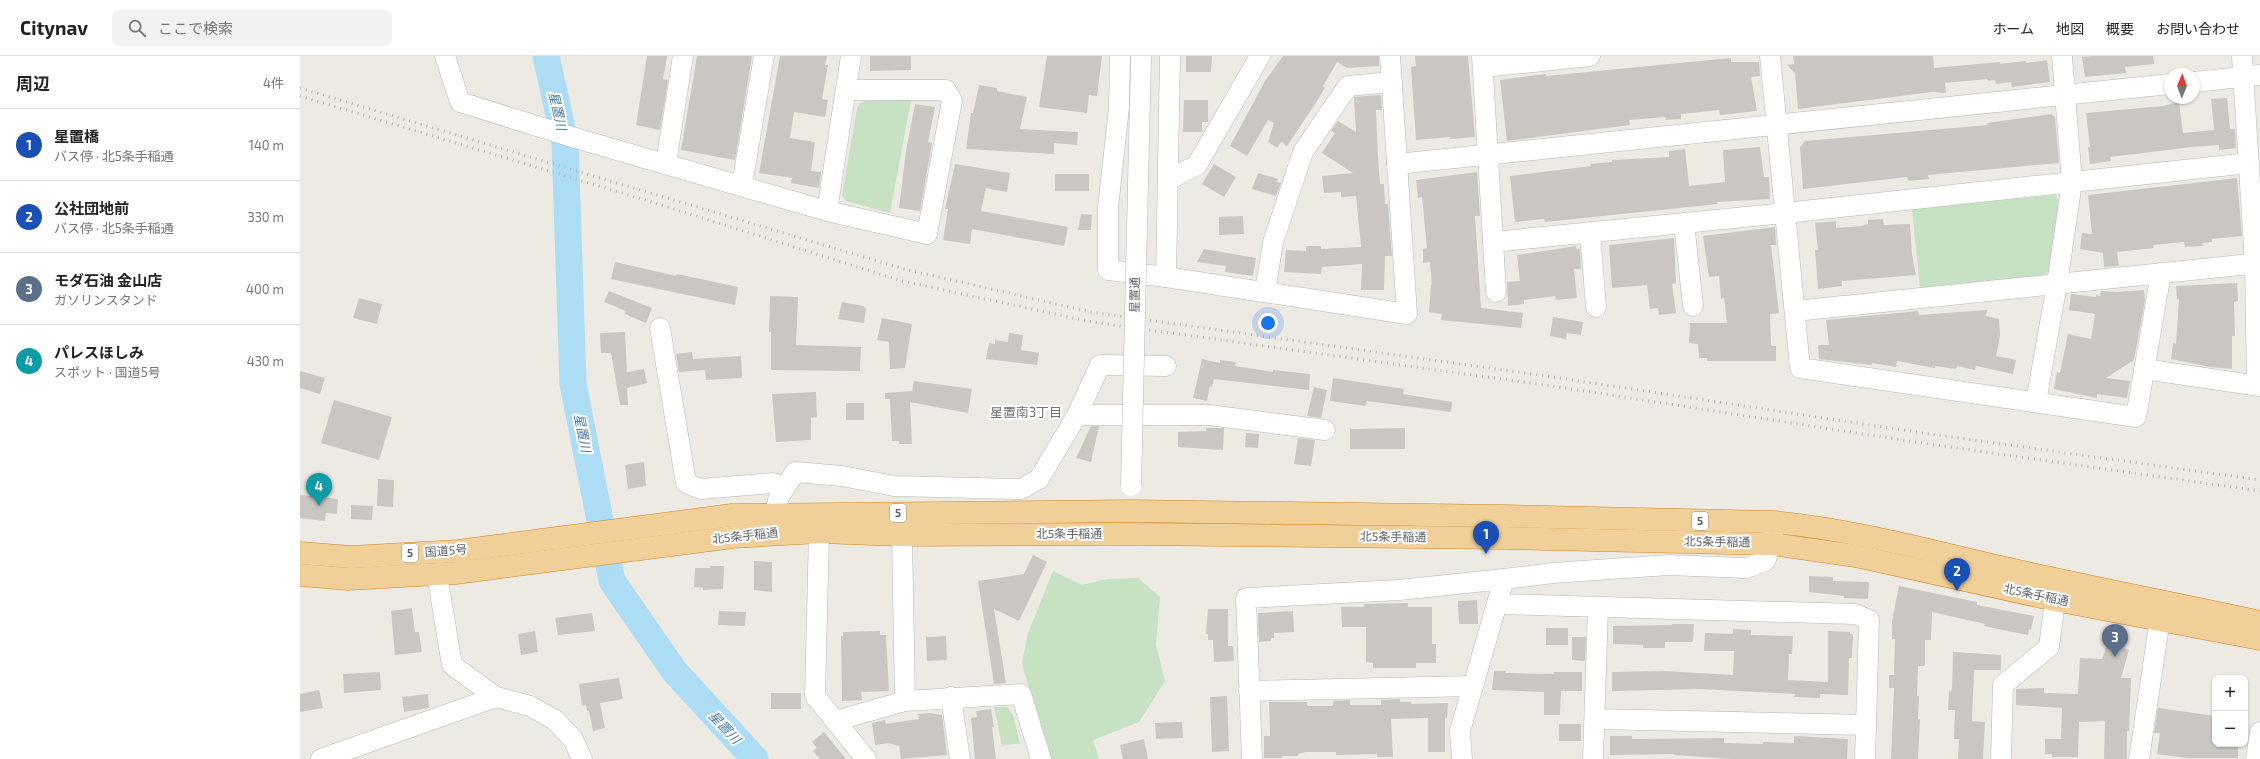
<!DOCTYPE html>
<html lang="ja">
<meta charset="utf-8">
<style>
:root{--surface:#fff;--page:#f2f2f2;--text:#222;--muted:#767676;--line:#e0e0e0;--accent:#d44348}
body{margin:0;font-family:"Exo 2","Noto Sans JP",sans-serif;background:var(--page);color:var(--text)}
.controls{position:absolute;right:12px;bottom:12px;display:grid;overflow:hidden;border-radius:8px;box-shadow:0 1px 3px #0004}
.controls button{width:36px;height:36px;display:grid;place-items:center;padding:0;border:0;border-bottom:1px solid var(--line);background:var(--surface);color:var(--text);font:20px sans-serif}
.compass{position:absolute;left:1864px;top:12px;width:36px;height:36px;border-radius:50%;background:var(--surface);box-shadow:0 1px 3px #0004;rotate:1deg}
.you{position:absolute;left:968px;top:267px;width:14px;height:14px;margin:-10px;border:3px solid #fff;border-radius:50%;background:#1a73e8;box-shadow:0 0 0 6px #1a73e833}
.badge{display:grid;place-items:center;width:26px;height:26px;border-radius:50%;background:var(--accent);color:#fff;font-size:13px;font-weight:700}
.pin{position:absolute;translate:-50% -33px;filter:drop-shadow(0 1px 2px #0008)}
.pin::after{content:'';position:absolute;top:21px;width:14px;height:12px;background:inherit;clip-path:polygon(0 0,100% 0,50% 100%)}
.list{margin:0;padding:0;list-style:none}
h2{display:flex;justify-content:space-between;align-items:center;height:52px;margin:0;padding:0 16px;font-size:17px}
h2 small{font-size:13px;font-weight:400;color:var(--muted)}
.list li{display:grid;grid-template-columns:26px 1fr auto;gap:12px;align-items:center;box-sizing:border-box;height:72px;padding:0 16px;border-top:1px solid var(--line)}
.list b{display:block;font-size:15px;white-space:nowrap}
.list p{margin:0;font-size:13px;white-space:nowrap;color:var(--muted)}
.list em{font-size:13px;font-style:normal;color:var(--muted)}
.icon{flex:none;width:22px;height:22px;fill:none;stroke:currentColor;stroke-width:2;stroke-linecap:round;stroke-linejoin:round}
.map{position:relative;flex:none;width:1960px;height:703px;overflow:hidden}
header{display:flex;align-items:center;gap:24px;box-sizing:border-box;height:56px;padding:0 20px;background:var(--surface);border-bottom:1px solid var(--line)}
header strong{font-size:19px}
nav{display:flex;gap:22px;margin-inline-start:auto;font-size:14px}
.search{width:280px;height:36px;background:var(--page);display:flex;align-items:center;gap:10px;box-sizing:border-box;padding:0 14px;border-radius:8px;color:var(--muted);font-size:15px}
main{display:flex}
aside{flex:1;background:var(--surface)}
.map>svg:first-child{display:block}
.green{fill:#c7e1c3}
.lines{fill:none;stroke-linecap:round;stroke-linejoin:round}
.river{stroke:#acddf4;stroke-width:27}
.building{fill:#cac7c3}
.minor-casing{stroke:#b4b7b9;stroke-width:21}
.highway-casing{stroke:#d5851c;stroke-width:23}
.minor{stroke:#fff;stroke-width:20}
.highway{stroke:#f0cf98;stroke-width:22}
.rail{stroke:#b2b3b3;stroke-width:3;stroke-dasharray:1 5;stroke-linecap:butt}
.minor-bridge-casing{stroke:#b4b7b9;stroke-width:21;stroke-linecap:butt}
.minor-bridge{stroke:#fff;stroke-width:20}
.labels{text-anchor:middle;stroke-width:4;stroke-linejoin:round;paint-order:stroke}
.shield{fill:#fff;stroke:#8d9092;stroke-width:1}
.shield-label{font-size:11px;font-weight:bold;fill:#5c6063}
.street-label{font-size:12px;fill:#5c6063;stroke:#fff}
.water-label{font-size:13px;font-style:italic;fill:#487a9c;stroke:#fff}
.neighbourhood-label{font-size:13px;fill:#6d7275;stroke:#fff}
</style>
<header>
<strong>Citynav</strong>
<div class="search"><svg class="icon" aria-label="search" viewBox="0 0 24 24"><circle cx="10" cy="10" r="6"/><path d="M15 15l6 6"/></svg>ここで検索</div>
<nav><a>ホーム</a><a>地図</a><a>概要</a><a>お問い合わせ</a></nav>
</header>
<main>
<aside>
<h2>周辺<small>4件</small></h2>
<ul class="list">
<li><span class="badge" style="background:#1a4fb4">1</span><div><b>星置橋</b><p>バス停 · 北5条手稲通</p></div><em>140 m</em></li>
<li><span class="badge" style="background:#1a4fb4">2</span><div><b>公社団地前</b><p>バス停 · 北5条手稲通</p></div><em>330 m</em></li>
<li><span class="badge" style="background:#5c6f8a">3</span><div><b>モダ石油 金山店</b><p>ガソリンスタンド</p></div><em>400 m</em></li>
<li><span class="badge" style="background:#0f9aa8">4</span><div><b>パレスほしみ</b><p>スポット · 国道5号</p></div><em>430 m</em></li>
</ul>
</aside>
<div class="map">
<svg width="1960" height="703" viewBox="0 0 1960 703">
<rect width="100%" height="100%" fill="#edeae4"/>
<g class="green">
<path d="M611,44l-21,113 -44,-12 -4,-6 15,-87 3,-5 6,-2z"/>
<path d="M1755,139l4,6 -10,71 -10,5 -119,12 -8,-80z"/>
<path d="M753,515l29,14 25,-6 31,-1 22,19 -4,48 9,36 -26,41 -46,18 6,19h-51l-26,-96 6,-30z"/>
<path d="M694,651h13l6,8 7,29 -18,1z"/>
</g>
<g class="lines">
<path class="river" d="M246,0l19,86 8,242 39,197 63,91 80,87"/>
</g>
<g class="building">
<path d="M347,0h20l-4,23 5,1 -8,50 -24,-5z"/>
<path d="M397,0h55l-17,104 -54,-10z"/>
<path d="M480,0h47l-2,9h3l-6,34 6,1 -3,17 -31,-5 -4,26 25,4 -4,29 10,1 -2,16 -28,-5 1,-5 -33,-5z"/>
<path d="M570,0h41v14l-41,1z"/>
<path d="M747,0h55l-5,40 -8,-1 -2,18 -48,-6z"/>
<path d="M886,0h26l-1,16h-25z"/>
<path d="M983,0h96v10l-32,2 -10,-6 -14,24 2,2 -8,13 -30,45 -6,-4 -4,6 -9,-6 6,-19 -6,-3 -21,36 -17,-10 35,-65z"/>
<path d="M1115,0h53l7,81 -25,2v-2l-34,3 -5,-73 5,-1z"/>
<path d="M1493,0h140l1,12 66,-6v2l26,-3v2l21,-3 3,22 -38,5 -1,-5 -15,2 -1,-4 -7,1 -1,-2 -42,4 1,10 -14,-1 -134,17 -3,-36 -8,-8 7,-1z"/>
<path d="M1791,0h62l1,8 -29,3 1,6 -41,4 -3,-20z"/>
<path d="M1431,2v4h28l1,14 -9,1 6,34 -37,4 -1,-5 -38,4v5l-15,1 -1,-3 -36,3 1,5 -123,16 -7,-61 46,-6v2z"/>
<path d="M679,29l18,3v3l30,6 -7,32 58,3 -1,13 -23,-2v11l-88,-5 5,-36h2z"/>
<path d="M1081,39l1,15h-6l2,47 2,27h4l1,20h3l4,52h-7l-1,34h-23l1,-26 -40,3 -1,7 -37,-2 2,-22 20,1v-5h15v3l40,-2 -5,-51 -15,1v-5l-17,1 -2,-17 31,-3 -31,-20 13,-20 -4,-2 7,-10 18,11 -2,-35z"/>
<path d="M1927,42l3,31h5l1,19 -17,2v-5l-27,2 -82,10 1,4 -21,3 -2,-17h2l-4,-34 77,-7 16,-4 4,31 31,-3 -3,-31z"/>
<path d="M884,44h24v22h-6v10h-19z"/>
<path d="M615,48l20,3 -7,35 4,1 -12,68 -21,-3 7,-57z"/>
<path d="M1751,58l4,3 4,46 -131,12 1,4 -21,2 -1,-4 -104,12 -3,-42 5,-6 183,-16 -1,-2z"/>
<path d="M1460,91l4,30h5l1,22 -53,3 1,2 -173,18 -1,-3 -29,3 -5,-46 81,-10 -1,-2 22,-2v-2l57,-3v-6l16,-2 4,37 36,-4 -2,-32z"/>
<path d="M655,108l55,9 -3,19 -21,-4 -5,23 87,16 -4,19 -92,-17 -2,15 -27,-4 5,-31h-3z"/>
<path d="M914,108l22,13 -12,20 -22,-13z"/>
<path d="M1177,116l3,44h-5l6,92 42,5 -2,15 -80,-8 1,-6 -13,-2 2,-27h1l-2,-23 -7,1v-14l4,-1 -5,-51 -4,1 -2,-18z"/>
<path d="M958,117l20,6 -1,3 4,1 -5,13 -24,-7z"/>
<rect x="755" y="118" width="34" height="17"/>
<path d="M1937,122l5,58 -30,3v3l-10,1 1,3 -18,1 -1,-5 -31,3 1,3 -37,4 2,14 -15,1 -1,-14 -23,-4 2,-16 10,1 -4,-39z"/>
<path d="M781,158l11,1 -1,15h-13z"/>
<path d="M943,160l1,18 -25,1v-18z"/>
<path d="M1583,163l1,6 26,-1 2,30 4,21 -74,6v5l-24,3 -3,-39h3l-3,-27 21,-2v7l26,-2 6,-2v-4z"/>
<path d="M1475,171l1,18h-5l8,68 -9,1 1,32h5v15h-69v-3h-8l-1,-14 -9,-1 1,-20h37l-3,-25 -3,1 -2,-23 -10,1 -6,-41z"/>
<path d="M1374,182l2,45 -4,1 4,29 -17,2 -1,-7 -8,1 -3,-24 -35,3 -3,-43z"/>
<path d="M1276,190v3h4l1,20h-7l3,29 -22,2 1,-4 -32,4v4l-16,2 -1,-24 13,-1 -3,-26z"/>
<path d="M904,193l52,9 -3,18 -28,-4 1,-6 -29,-4z"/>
<path d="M315,206l61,14 1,-2 61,13 -3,18 -124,-26z"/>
<path d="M1937,227l1,18 -4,1 1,34h-3v33l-22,-2 -39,-8 2,-16 3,1 3,-45h-2l-1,-13z"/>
<path d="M1844,234l1,10 -11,60 -28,18 24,3 -3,17 -30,-4v4l-43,-9 3,-17 3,1 8,-39 23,5 4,-25 -26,-4 2,-16 25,3v-2l4,1 1,-5 15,1z"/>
<path d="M309,235l43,17 -6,15 -21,-9 1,-3 -22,-9z"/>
<path d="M470,240l28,1 -2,48 65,2 -1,24 -89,-1v-38h-2z"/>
<path d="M59,242l23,6 -5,20 -24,-6z"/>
<path d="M542,246l22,4 2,3 -2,14 -26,-4z"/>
<path d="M1687,254l-1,6 13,3 1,17 -4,20 20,4 -3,14 -37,-8 -1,4 -18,-4 -1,3 -21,-3v2l-38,-7 -1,6 -24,-4v2l-53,-6 -1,-14h11l-3,-25 92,-9 1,4z"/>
<path d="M1253,261l30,5 -2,13 -14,-2 -1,6 -16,-3z"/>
<path d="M582,262l30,6 -7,44 -15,1 -1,-27 -12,-2z"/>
<path d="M325,276l2,40 17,-3 3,14 -20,5 1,17h-8l-9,-52h-10l-1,-20z"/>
<path d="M709,277l14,2 -2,15 18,3 -2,12 -51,-6 3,-16 6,1v-4l13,2z"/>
<path d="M392,296l1,7 48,-3 1,22 -36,2 -1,-10 -26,2 -3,-18z"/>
<path d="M902,303l18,4v-3l16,2 -1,4 38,6v-2l37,4 -1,16 -95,-11 -2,8 -2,-1 -3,15 -14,-3z"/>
<path d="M0,315l25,7 -5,16 -20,-6z"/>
<path d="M1033,322l71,11 -1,5 49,8 -1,10 -84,-11 -1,5 -36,-5z"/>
<path d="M614,325l58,8 -4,24 -58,-11 2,42h-13v-3h-7l-2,-42h-5v-6l27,-2z"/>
<path d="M1014,331l13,3 -6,28 -14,-2z"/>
<path d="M516,336l1,25 -6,1v22l-35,2 -4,-48z"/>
<path d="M34,344l58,17 -13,43 -58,-17z"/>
<rect x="546" y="347" width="18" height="17"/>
<path d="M791,370h8l-8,36 -15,-4z"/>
<path d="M906,372h18l-1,22 -45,-3v-15l28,-1z"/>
<path d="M1105,372v21h-55v-20z"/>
<path d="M946,377l13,1 -1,14 -13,-1z"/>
<path d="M998,382l17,2 -4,26 -17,-2z"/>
<path d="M344,406l2,24 -18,3 -3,-24z"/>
<path d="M78,423l16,1 -1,27 -16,-1z"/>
<path d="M0,439l38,4 -1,15 -11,-1 -1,8 -25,-3z"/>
<path d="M51,449l22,1 -1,14 -21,-1z"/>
<path d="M733,499l14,7 -28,59 -25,-12 12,74 -12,1 -16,-103 46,-7z"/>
<path d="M454,505l18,1v30l-18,-2z"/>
<path d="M410,510h14l-1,23 -20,1v-2l-9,-1 1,-19h15z"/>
<path d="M1509,520l24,1v4l36,1 -1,17 -24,-1v-2l-35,-4z"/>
<path d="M1599,530l78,16v3l57,11 -3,14 -2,-1 -1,6 -44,-9 1,-2 -53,-12 -1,28h-6v26h-7l-1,30h2l-1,23h2l-2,40h-27l3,-71h-5v-13h5l1,-36h-3v-18z"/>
<path d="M1177,544l1,24h-19l-1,-23z"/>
<path d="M1108,547v4h24v37h4v19h-20v5h-43v-5l-7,-1v-35h-24l-1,-20h23v-3z"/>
<path d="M112,552l3,24h4l3,20 -27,3 -4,-44z"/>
<path d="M908,553h20v37h5l1,15 -20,1 -1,-22h-5v-6h-2z"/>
<path d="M419,555l27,1 -1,14 -27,-1z"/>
<path d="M993,555l1,21 -20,1v5h-3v3l-12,1 -1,-29z"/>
<path d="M292,557l3,18 -37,4 -3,-17z"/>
<path d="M1372,568h22l-1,18h-28v6h-22v-3l-30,-1v-18l59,-1z"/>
<rect x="1246" y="572" width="22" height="17"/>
<path d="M1433,573l18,1v5l42,1 -1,18h-3l-1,26 40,2v-51l22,1v2h3l-1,24h-3l-1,37 -28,-1v4l-26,-1 1,-3 -93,-5 -90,2v-19l52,-1 69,4 1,-24h-30l1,-18 28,1z"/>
<path d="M235,575l3,21 -17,3 -3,-21z"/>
<path d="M580,575v4h6l3,56 -28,1 1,8 -20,1 -1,-65h2v-4z"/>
<path d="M646,580l1,24 -20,1 -1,-24z"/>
<path d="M1272,581h14l-1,24 -13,-1z"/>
<path d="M1807,588l22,6 -8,28h10l-2,53h-2v28h-23l1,-38 -26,1 -1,35h-26v-3h-7v-15h16l1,-31 -46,-3v-16l28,-1v5l34,1 2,-36 22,1z"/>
<path d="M1653,596l48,3v15h-27l-2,51 13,1 -2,37h-25l1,-20h-5l1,-29h-7l1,-19h3z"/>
<path d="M1194,615h12v2l48,1v-2h28v19h-21l-1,24h-16v-23l-52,-2z"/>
<path d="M80,616l1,18 -37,3 -1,-19z"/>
<path d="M319,622l4,21 -23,4 5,25 -12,3 -4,-20h-2l-1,-6 -4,1 -3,-22z"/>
<path d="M19,634l4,18 -23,4v-18z"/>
<rect x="471" y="637" width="30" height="16"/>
<path d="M128,638l1,14 -25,4 -2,-15z"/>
<path d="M927,640l2,55 -17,1 -2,-55z"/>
<path d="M1100,643v3h11v2l37,-1 -1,15h-2v34h-17v-34l-37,1 2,38h-16v-3l-41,1v-3h-30l-8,2v2h-16v2h-18v-22h6l-1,-34h38v4h26v-5l17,-1v5h31v-5z"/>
<path d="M1858,652l57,8v28h23v14h-50l-31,-4 3,-21h-6z"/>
<path d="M691,653l3,18h-2l4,32h-21l-4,-41 6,-1 -1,-6z"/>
<path d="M630,657l12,2 5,40 -46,4 -2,-13 -11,-3 -13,2 -3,-22 13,-3 1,4 33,-5 -1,-5z"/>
<path d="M882,666l1,16 -27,1 -1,-16z"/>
<rect x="1259" y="668" width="22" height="17"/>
<path d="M524,676l22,27h-26l-7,-8 4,-3 -5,-6z"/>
<path d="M1310,680h22v3l92,-1v5l39,1v-2l31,1v-7l54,3 -1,20h-115l-58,-4v-1l-64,1z"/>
<path d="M844,683l4,20h-25l-3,-14z"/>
</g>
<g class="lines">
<g class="minor-casing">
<g id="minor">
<path d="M145,0l15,46 112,35 255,74 100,23 25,-133 -6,-11h-100"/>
<path d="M820,0l-1,51 -11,101v62l58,7 4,-221"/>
<path d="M1182,0l14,236"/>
<path d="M1470,0l30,312 336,49 25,-144"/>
<path d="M1942,0l13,208 2,121"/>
<path d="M1184,11l106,-11"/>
<path d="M1894,26l66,-7"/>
<path d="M366,107l17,-107"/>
<path d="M1097,108l773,-80"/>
<path d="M868,124l29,-15 63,-109"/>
<path d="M442,129l22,-129"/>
<path d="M527,155l24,-155"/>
<path d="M1384,167l9,83"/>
<path d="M1290,176l6,75"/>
<path d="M1193,186l292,-29 464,-50"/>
<path d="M866,221l241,37 -17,-258"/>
<path d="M965,236l8,-50 30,-90 45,-66 44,-4"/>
<path d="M1495,255l465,-48"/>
<path d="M360,272l26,155 15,6 72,-6 12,5"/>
<path d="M1844,313l116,17"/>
<path d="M1736,346l21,-118 15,-102 -10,-126"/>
<path d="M777,359h132l116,15"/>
<path d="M482,473c-11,-31 -3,-31 13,-57l47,4 52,10 127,3 18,-10 38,-64 23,-50 66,1"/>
<path d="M519,476l-4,164 51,63"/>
<path d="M602,479l3,166"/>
<path d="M137,518l15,91 44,32 34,9 25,14 18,19 9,20"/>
<path d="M1198,548l357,10 14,6 -4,139"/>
<path d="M949,635l224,-5"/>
<path d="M651,641l9,62"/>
<path d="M1295,663l271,6"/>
<path d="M535,665l70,-20 116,-7 20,65"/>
<path d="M21,703l175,-62"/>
<path d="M952,703l-6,-161 153,-8 105,-11"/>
<path d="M1162,703l-2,-28 44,-152 49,-6 115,-8 78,3 19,-7 7,-17 1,-15"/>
<path d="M1293,703l5,-151"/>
<path d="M1701,703l2,-74 46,-38 6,-47"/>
<path d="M1839,703l21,-140"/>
<path d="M1956,703l4,-27"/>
</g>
</g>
<g class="highway-casing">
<g id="highway">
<path d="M0,497l51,4 107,-6 274,-36 399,-4 373,5 269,6c76,7 150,27 223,44 88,20 176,37 264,56"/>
<path d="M0,519l48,4 108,-6 277,-36 86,-5 83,3 228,-1 374,4 268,6 84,12 199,44 205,39"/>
</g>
</g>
<use href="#minor" class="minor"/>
<use href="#highway" class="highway"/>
<g class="rail">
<path d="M0,32l604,181 187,43 462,65 363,55 344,48"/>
<path d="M0,40l342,103 260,82 190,41 460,64 363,56 345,49"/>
</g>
<g class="minor-bridge-casing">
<path id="minor-bridge" d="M831,430l10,-430"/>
</g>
<use href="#minor-bridge" class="minor-bridge"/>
</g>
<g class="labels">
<g class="shield">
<rect x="590" y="448" width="16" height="18" rx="3"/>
<rect x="1392" y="456" width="16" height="18" rx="3"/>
<rect x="102" y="488" width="16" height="18" rx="3"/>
</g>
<g class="shield-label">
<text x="598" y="461">5</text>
<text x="1400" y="469">5</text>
<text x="110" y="501">5</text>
</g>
<g class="street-label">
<text transform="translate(835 239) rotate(-89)" y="4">星置通</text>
<text x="769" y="482">北5条手稲通</text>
<text transform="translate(445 480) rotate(-6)" y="4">北5条手稲通</text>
<text transform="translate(1093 481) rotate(1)" y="4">北5条手稲通</text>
<text transform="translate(1417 486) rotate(1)" y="4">北5条手稲通</text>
<text transform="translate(146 495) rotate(-4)" y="4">国道5号</text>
<text transform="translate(1736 539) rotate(12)" y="4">北5条手稲通</text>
</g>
<g class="water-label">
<text transform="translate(258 55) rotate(77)" y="5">星置川</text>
<text transform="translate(283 377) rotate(79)" y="5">星置川</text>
<text transform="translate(425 671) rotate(47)" y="5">星置川</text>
</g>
<g class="neighbourhood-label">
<text x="726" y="361">星置南3丁目</text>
</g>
</g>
</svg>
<div class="controls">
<button>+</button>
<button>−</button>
</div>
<svg class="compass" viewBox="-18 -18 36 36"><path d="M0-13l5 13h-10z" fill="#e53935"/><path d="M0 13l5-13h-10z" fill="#767676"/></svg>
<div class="you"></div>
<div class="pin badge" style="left:1186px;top:498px;background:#1a4fb4">1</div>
<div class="pin badge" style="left:1657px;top:535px;background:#1a4fb4">2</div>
<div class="pin badge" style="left:1815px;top:601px;background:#5c6f8a">3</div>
<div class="pin badge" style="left:19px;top:450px;background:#0f9aa8">4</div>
</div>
</main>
